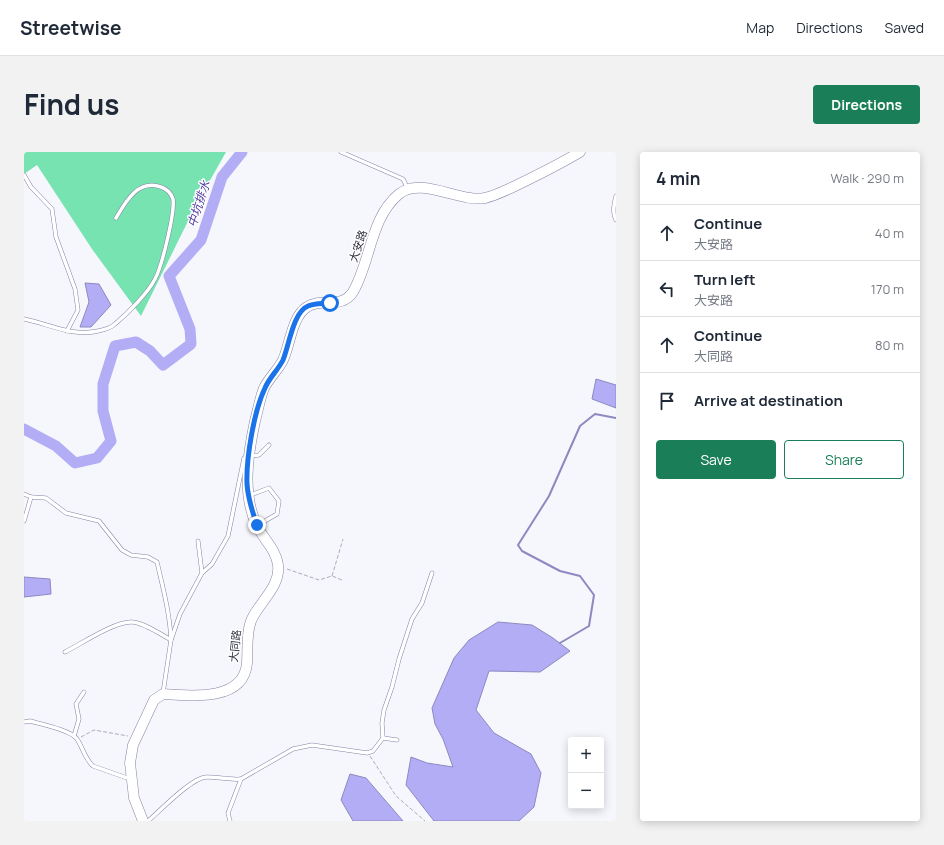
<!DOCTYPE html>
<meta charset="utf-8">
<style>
:root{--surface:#fff;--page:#f2f2f3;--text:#1f2937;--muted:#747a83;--line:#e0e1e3;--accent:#1a7f59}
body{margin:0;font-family:Manrope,"Noto Sans TC",sans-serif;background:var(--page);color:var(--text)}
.controls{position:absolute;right:12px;bottom:12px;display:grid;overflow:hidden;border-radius:4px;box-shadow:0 2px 10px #0003}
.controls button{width:36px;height:36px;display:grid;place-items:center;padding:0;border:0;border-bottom:1px solid var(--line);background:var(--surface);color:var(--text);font:20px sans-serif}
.stop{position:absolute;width:12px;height:12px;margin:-9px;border:3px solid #1a73e8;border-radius:50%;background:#fff}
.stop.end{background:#1a73e8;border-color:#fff;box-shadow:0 1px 4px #0008}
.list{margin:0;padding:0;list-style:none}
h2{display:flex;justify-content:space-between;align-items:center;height:52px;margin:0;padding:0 16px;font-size:17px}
h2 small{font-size:13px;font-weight:400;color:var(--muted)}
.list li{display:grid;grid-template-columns:26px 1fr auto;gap:12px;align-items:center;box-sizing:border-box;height:56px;padding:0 16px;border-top:1px solid var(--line)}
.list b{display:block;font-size:15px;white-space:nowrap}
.list p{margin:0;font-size:13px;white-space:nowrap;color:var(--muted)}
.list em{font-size:13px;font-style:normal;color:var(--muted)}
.actions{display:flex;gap:8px;padding:12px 16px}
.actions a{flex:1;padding:9px 0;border:1px solid var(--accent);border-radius:4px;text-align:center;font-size:14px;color:var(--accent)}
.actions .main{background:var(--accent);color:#fff}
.icon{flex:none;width:22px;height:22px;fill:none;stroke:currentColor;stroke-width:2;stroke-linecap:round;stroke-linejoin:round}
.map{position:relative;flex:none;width:592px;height:669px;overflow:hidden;border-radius:4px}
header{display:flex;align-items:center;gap:24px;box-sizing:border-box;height:56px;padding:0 20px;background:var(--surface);border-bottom:1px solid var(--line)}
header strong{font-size:19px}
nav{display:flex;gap:22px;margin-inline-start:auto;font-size:14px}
.intro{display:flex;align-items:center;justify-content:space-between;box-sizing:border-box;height:96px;padding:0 24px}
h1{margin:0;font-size:28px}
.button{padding:10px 18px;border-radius:4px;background:var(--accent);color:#fff;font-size:14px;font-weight:700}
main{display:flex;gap:24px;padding:0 24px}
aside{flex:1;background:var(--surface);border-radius:4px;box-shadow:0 2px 10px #0003}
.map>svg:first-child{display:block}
.green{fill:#77e3b1}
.water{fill:#b3adf6;stroke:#8d89c0}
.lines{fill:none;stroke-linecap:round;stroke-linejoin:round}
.stream{stroke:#8d89c0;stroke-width:2}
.river{stroke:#b3adf6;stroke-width:11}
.lane-casing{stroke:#8583a4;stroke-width:4.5}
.secondary-casing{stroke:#8583a4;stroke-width:11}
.path{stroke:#adadb7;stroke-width:1;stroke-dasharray:4 2;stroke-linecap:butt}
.lane{stroke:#fff;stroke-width:3.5}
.secondary{stroke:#fff;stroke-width:10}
.route{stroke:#1a73e8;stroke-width:5}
.labels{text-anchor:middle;stroke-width:3;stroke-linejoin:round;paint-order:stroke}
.street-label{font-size:11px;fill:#353543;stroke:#fff}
.water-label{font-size:12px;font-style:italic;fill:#503ba3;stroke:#fff}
</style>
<header>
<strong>Streetwise</strong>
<nav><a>Map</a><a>Directions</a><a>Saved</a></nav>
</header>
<div class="intro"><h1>Find us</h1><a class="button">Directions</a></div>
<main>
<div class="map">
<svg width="592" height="669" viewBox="0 0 592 669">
<rect width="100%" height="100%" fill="#f6f6fd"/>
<path class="green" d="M0,0h202l-31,55 -54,109 -49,-67 -55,-84 -13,9z"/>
<g class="water">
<path d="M61,131l14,1 12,21 -20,22h-11l9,-25z"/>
<path d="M572,227l20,6v23l-24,-9z"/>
<path d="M0,425l26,2 1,15 -27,3z"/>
<path d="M474,470l34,3 21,13 17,13 -30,21 -51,-1 -13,39 18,23 37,21 10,19 -7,34 -15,14h-85l-28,-36 5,-28 16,6 26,4 -10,-28 -8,-15 -3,-16 22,-50 15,-18z"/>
<path d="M326,622l16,4 37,43h-50l-12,-21z"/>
</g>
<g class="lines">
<path class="stream" d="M536,491l29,-17 5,-31 -14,-19 -20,-5 -38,-20 -4,-6 31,-49 31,-70 15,-12 21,4"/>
<path class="river" d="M0,277l32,17 19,17 22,-5 14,-17 -8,-30v-27l12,-38 21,-4 14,9 13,14 28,-21 -1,-15 -21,-53 32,-36 21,-63 20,-25"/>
<g class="lane-casing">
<g id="lane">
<path d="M317,0l62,27 4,8"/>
<path d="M0,23l7,12 21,22 4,28 19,52 3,21 -11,21"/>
<path d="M592,44c-2,8 -4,17 0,24"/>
<path d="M0,167c25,5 48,18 74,12 5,-1 13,-3 17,-7 12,-10 33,-31 40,-45 7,-13 20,-66 18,-80 -2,-6 -6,-10 -12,-12 -23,-8 -35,14 -45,31"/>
<path d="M0,342l7,3 -7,24"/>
<path d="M226,343l19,-7 10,13 -2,13 -19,11"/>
<path d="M7,345l15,1 20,15 33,8 23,29 9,5 17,2 9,5c6,26 13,52 14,78 -11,-6 -26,-17 -39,-18 -17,-1 -51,22 -67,30"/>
<path d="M174,389l4,32"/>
<path d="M139,541l8,-53 9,-26 22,-41 10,-9 16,-28 16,-78 5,-2 10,-1 10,-10"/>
<path d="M0,570l6,-1c10,3 41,9 47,18 6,9 8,20 16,27l37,13"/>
<path d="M50,584l5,-17 -3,-15 8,-12"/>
<path d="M359,586l-1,-15 2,-13 8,-23 7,-28 13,-40 10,-16 10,-30"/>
<path d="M124,669c12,-10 44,-44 59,-44 11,0 22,3 34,2"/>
<path d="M206,669l-2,-8 13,-34 52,-30 19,-4 55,8 6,-2 10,-13 14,2"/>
</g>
</g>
<g class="secondary-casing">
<path id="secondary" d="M119,669l-9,-23 -4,-35 3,-18 21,-45 9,-6c27,2 81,8 84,-31 1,-15 -1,-29 4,-42 7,-18 30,-34 27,-56 -2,-16 -15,-26 -22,-41 -14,-32 -8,-70 -1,-103 3,-11 5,-23 9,-33 5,-10 14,-18 19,-28 7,-15 9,-44 24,-53 15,-10 34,3 46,-15 18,-31 17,-74 46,-98 22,-18 61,9 86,4 9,-2 19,-7 28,-11 23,-11 45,-22 67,-35"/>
</g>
<g class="path">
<path d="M263,417l32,11 13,-4 10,4"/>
<path d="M308,424l11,-37"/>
<path d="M57,585l13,-7 34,6"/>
<path d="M346,604l26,40 29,25"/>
</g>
<use href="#lane" class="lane"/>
<use href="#secondary" class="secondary"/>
</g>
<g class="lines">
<path class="route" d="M233,373c-5,-14 -9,-27 -10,-41 -1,-26 7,-73 18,-96 4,-10 13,-18 18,-28 6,-14 10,-48 25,-54 7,-3 15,-2 22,-3"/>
</g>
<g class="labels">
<g class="street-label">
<text transform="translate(334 94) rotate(-71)" y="4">大安路</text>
<text transform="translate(211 494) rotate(-84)" y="4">大同路</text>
</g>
<g class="water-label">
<text transform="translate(175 52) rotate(-72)" y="4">中坑排水</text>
</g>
</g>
</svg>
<div class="controls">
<button>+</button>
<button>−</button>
</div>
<div class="stop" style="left:306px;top:151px"></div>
<div class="stop end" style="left:233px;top:373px"></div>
</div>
<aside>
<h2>4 min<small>Walk · 290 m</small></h2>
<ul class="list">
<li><svg class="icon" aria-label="ahead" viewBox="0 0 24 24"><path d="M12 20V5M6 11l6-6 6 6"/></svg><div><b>Continue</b><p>大安路</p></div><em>40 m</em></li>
<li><svg class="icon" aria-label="left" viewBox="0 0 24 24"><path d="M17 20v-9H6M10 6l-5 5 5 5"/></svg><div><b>Turn left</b><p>大安路</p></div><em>170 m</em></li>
<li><svg class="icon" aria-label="ahead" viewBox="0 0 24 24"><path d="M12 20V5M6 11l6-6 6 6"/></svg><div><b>Continue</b><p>大同路</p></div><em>80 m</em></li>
<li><svg class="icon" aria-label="arrive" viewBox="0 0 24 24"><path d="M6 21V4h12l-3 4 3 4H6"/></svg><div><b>Arrive at destination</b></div></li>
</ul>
<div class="actions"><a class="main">Save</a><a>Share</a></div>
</aside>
</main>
